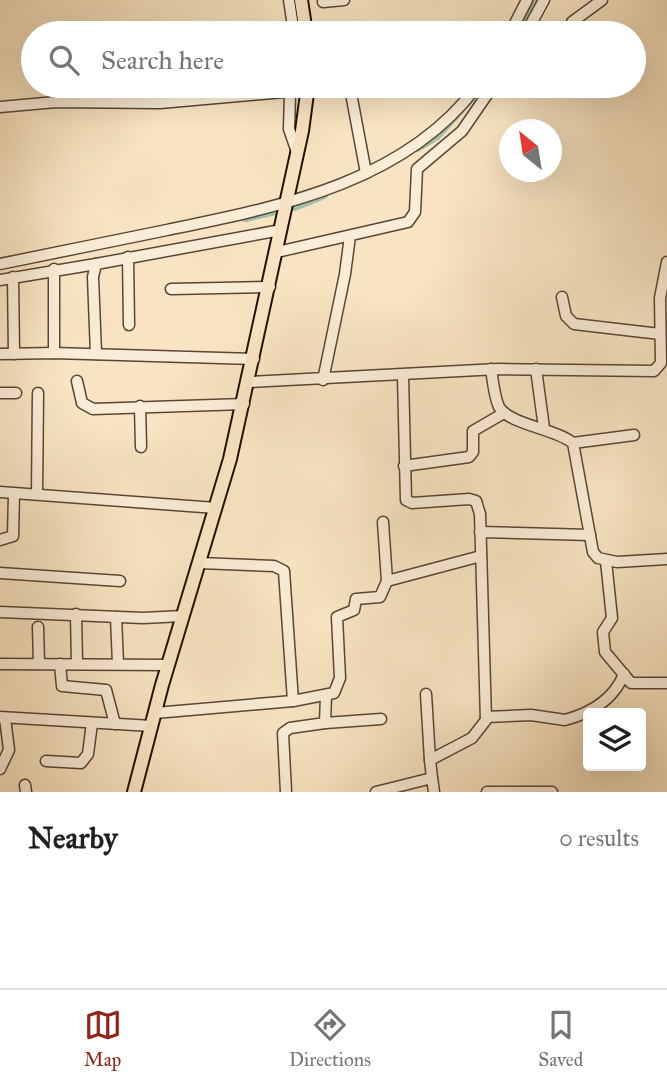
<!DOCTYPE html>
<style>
:root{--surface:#fff;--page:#f6f6f6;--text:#202124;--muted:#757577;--line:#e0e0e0;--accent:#8f2418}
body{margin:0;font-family:"IM FELL Great Primer",serif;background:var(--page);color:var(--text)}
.controls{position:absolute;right:21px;bottom:21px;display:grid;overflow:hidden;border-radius:7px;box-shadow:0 7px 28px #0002}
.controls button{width:63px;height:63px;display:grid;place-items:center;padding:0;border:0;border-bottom:2px solid var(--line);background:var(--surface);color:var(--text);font:35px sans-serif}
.compass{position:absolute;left:499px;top:119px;width:63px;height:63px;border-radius:50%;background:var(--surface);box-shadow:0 7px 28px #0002;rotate:330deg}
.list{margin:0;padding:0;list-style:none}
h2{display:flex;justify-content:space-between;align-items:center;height:91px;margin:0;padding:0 28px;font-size:30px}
h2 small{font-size:23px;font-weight:400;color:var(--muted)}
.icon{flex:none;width:38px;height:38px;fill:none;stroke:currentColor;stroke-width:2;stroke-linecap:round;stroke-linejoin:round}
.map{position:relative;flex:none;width:667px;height:792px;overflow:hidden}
.search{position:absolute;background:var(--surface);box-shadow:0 7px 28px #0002;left:21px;right:21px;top:21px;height:77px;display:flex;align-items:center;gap:18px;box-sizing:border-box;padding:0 24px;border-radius:38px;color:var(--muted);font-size:26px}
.sheet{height:196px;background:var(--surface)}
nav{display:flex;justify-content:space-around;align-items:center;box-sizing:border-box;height:98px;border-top:2px solid var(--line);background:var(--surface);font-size:19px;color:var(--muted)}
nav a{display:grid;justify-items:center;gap:4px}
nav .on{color:var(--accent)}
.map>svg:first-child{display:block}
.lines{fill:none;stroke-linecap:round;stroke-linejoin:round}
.canal{stroke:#9fbfac;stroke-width:8}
.minor-casing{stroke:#594634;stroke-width:13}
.major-casing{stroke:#241104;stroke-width:16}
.minor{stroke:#faedd7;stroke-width:10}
.major{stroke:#f8e4c2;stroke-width:12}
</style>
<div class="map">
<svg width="667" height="792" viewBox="0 0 667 792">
<rect width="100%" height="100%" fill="#f8e4c2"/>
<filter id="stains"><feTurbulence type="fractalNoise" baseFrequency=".00286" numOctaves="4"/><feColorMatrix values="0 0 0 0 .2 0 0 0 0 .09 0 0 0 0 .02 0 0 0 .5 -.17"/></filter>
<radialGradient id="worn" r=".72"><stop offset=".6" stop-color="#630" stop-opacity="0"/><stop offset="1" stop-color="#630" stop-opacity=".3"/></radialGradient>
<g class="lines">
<g class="canal">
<path d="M518,28l15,-28"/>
<path d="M417,148l20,-12 45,-50"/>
<path d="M246,218l51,-12 27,-11"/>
</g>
<g class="minor-casing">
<g id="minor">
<path d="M289,0l5,33"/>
<path d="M323,2l21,-2"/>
<path d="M572,22l30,-22"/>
<path d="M510,33l17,-33"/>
<path d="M526,33l18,-33"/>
<path d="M350,88l16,85"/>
<path d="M0,107l56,-5 104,1 124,-11 6,3 -1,34 8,23"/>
<path d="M277,252l131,-30 7,-10 2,-43 45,-38 31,-45"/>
<path d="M128,257l1,68"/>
<path d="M0,264c56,-11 111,-23 167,-34 111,-23 238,-47 310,-144"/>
<path d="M13,277l1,77"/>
<path d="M0,280l96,-16"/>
<path d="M171,289l99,-2"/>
<path d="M562,297l4,19 8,8 86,10"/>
<path d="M54,353v-84"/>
<path d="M0,354l54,-1 200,6"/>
<path d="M96,354l-3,-77 3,-13 185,-34"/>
<path d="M491,369c2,12 3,27 8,38 11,18 55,21 74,36l20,109 5,6 19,4 50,-3"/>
<path d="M536,369l8,59"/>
<path d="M403,376l3,124 6,3 57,-4 7,2 4,13 6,206 -14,18 -42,22 2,18"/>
<path d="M323,380l22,-106 5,-38"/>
<path d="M77,381l5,22 11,6 151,-5"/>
<path d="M249,382l249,-13 156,2 7,-8 -1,-65 7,-36"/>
<path d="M0,393h16"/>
<path d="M140,406l1,41"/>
<path d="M573,443l61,-8"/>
<path d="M404,466l65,-9 4,-5v-21l31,-18"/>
<path d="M0,492l216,16"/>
<path d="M37,494l1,-101"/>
<path d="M383,522l4,59 94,-25"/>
<path d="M480,532l110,3"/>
<path d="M0,540l13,-4 1,-42"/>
<path d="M606,561l6,57 -9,14 2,20 26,31h36"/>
<path d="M199,563l75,3 10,5 9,130"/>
<path d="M0,573l120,8"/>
<path d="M0,612l143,6 40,-2"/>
<path d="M76,614l1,50"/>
<path d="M116,617l2,47"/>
<path d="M38,627l1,37"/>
<path d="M0,664l168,1"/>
<path d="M60,664l2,22 44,4 9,34"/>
<path d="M426,694l4,66"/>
<path d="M155,713l138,-12 41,-8 6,-15 -3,-61 17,-7 2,-11 24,-2 7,-16"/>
<path d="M0,717l152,9"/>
<path d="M486,717l45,-2 34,5c26,-7 49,-21 59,-46"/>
<path d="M325,723l56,-4"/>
<path d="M46,761l35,2 7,-9 4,-31"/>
<path d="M0,769l9,-19 -4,-32"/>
<path d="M25,785l1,7"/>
<path d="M286,792l-3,-59 7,-5 35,-5 1,-27"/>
<path d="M376,792l56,-14 2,14"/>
<path d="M487,792h65"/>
</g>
</g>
<g class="major-casing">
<g id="major">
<path d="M301,0l5,33"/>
<path d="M134,792l28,-107 68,-226 72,-328 6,-45"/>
</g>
</g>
<use href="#minor" class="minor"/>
<use href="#major" class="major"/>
</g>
<rect width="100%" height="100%" filter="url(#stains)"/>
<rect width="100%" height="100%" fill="url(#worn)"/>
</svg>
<div class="controls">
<button><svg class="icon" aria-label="layers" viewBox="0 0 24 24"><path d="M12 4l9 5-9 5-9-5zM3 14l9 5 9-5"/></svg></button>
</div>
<svg class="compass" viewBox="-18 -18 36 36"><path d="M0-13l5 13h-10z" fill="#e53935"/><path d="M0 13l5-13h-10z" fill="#757577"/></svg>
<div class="search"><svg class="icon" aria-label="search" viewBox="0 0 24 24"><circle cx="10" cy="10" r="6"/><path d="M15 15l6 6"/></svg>Search here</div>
</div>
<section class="sheet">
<h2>Nearby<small>0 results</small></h2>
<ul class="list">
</ul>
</section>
<nav>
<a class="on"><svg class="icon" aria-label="map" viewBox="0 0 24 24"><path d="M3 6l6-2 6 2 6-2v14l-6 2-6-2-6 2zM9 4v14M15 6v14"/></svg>Map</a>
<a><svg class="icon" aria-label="directions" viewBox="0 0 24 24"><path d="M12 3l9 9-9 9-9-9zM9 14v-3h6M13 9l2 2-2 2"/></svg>Directions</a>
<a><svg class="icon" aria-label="saved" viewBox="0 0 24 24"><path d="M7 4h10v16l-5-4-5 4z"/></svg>Saved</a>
</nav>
